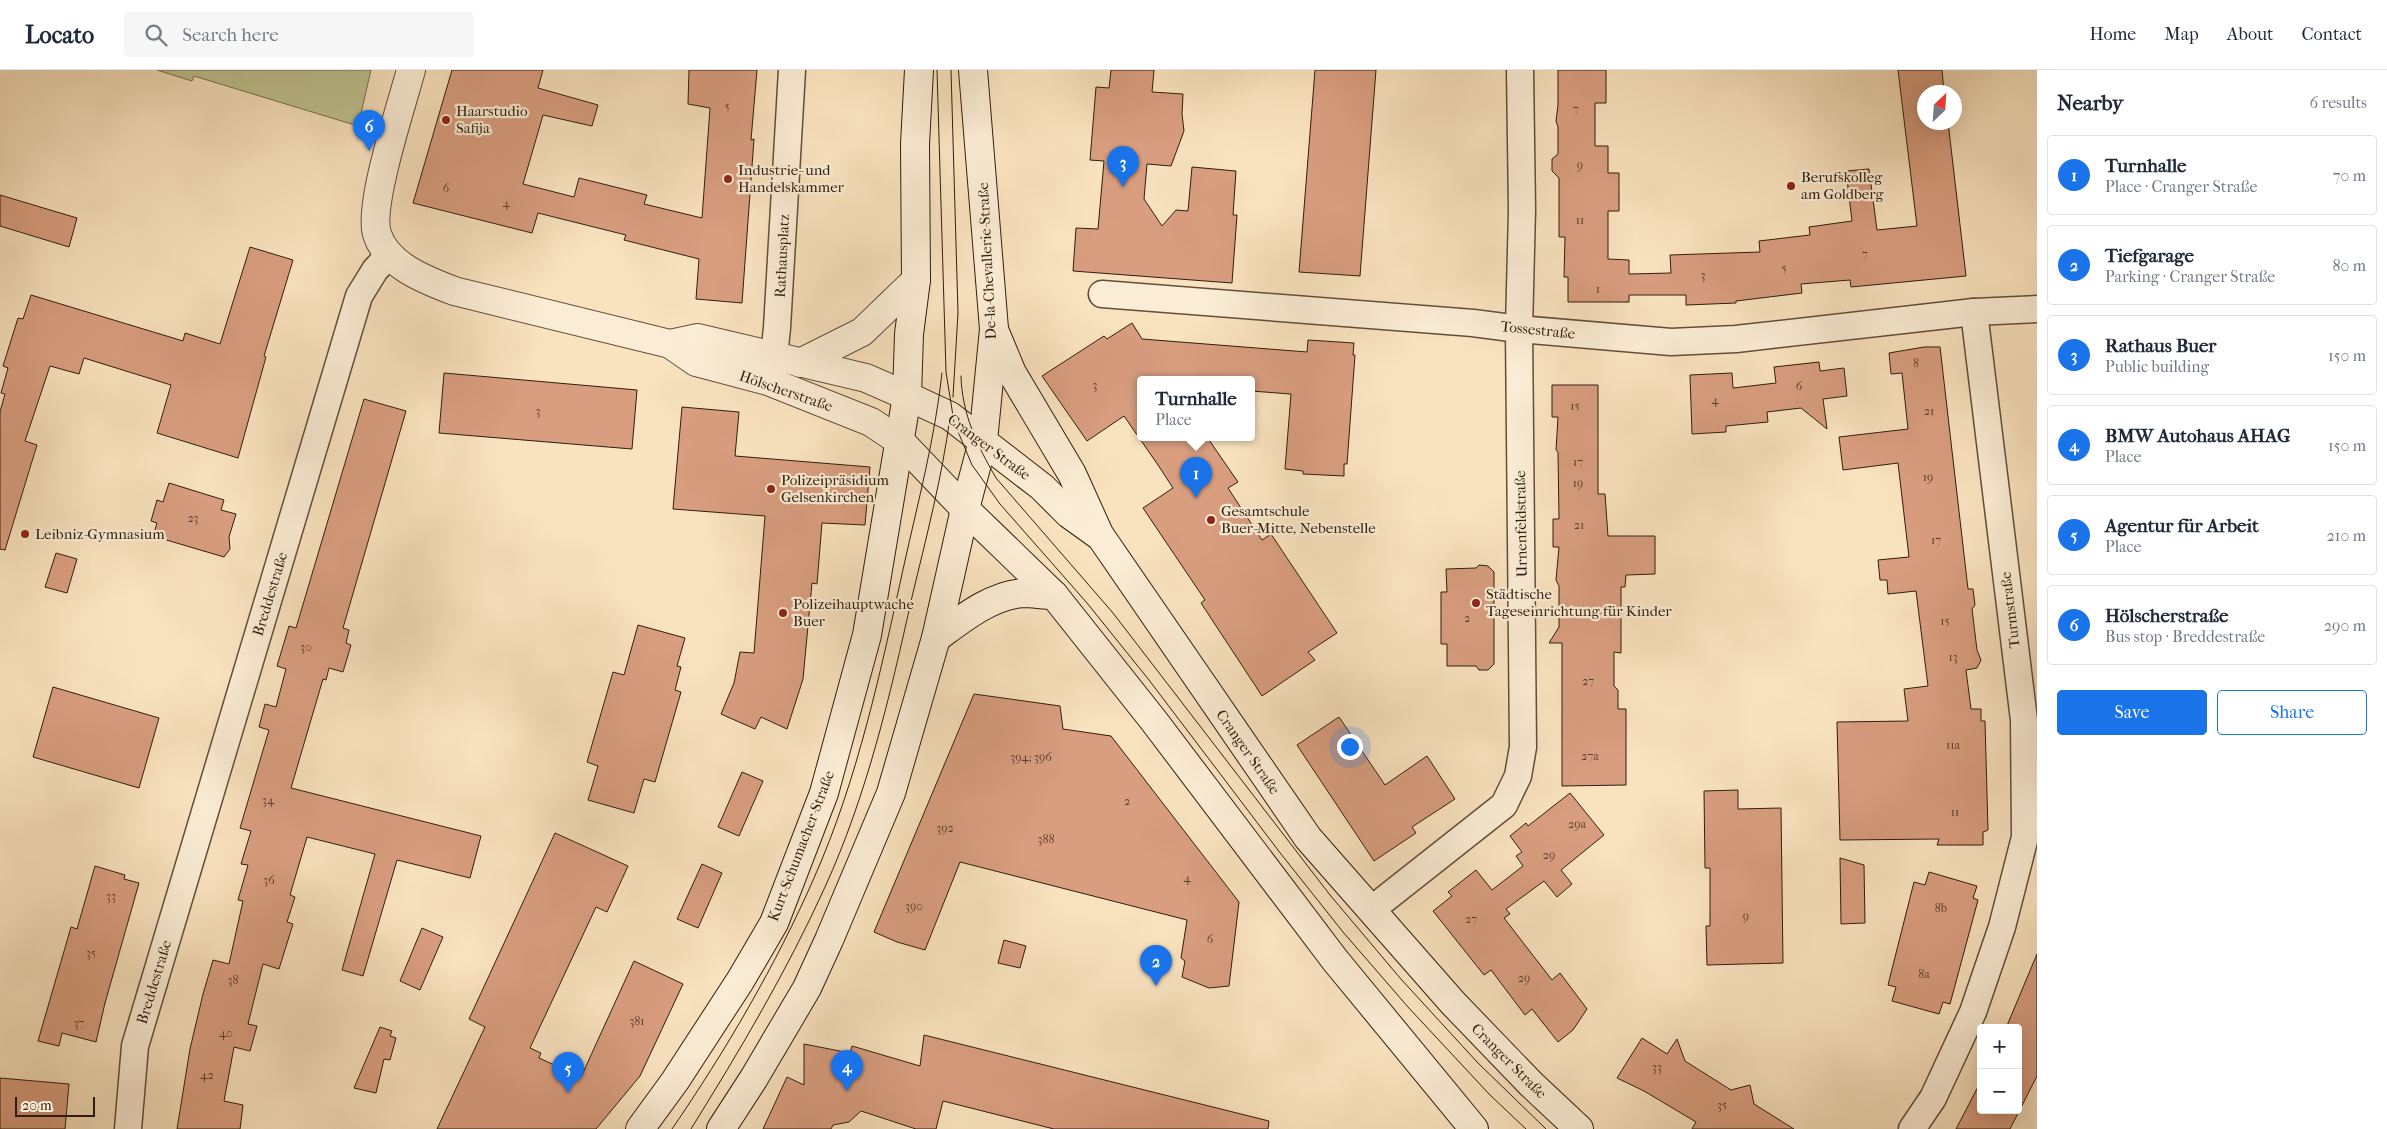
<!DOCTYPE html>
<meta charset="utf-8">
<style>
:root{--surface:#fff;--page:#f6f6f7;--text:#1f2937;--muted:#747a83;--line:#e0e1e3;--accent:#1a73e8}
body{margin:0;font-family:"IM FELL French Canon",serif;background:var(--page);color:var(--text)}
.controls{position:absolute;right:15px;bottom:15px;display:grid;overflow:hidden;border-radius:5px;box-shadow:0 5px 20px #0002}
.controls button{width:45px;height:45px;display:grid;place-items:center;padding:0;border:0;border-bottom:1px solid var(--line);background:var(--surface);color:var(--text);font:25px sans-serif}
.compass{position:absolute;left:1917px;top:15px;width:45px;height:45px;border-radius:50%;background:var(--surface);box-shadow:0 5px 20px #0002;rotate:25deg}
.scale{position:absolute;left:15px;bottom:12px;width:80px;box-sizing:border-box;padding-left:5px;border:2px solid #301d0d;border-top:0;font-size:14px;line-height:18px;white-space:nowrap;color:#301d0d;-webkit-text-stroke:4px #fbedd5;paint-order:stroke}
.you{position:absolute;left:1349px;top:676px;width:18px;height:18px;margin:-12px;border:4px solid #fff;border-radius:50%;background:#1a73e8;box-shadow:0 0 0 8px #1a73e833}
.badge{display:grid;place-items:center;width:32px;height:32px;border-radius:50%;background:var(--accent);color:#fff;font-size:16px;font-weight:700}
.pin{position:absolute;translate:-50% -41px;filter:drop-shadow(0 1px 2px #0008)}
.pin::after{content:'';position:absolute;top:26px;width:18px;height:15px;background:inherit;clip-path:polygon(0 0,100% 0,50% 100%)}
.popup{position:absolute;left:1137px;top:306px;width:118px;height:65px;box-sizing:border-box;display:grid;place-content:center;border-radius:5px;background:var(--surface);filter:drop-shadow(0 1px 4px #0005);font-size:16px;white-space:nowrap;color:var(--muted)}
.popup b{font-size:19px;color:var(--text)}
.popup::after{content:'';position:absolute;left:50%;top:100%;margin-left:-10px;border:10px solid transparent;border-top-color:var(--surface)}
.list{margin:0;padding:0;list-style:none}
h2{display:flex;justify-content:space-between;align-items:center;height:65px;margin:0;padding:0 20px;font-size:21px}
h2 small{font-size:16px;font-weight:400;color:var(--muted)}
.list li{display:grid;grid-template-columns:32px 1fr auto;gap:15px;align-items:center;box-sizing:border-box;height:80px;margin:0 10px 10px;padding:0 10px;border:1px solid var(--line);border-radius:5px}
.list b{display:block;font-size:19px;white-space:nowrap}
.list p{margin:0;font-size:16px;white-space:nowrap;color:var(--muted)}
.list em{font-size:16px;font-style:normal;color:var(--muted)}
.actions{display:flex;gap:10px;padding:15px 20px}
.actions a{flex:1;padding:11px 0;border:1px solid var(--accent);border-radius:5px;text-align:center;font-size:18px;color:var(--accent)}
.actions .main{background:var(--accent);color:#fff}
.icon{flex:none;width:28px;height:28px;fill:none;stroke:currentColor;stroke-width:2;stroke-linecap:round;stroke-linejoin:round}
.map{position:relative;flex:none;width:2037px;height:1059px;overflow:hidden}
header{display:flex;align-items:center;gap:30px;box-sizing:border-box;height:70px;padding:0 25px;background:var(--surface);border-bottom:1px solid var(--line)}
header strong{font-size:24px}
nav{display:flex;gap:28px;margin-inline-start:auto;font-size:18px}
.search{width:350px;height:45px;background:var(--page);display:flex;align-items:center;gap:12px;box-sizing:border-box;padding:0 18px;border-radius:5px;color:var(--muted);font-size:19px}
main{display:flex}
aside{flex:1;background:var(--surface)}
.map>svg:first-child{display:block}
.green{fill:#bfc391;stroke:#78704f}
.building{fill:#d99e80;stroke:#301d0d}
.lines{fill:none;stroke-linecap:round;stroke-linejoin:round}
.minor-casing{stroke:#624e3a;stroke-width:29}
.tertiary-casing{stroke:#624e3a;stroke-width:30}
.secondary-casing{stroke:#301d0d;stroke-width:30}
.minor{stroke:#fbedd5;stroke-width:26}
.tertiary{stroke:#fbedd5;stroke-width:28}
.secondary{stroke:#fbedd5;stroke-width:28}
.tram{stroke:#301d0d;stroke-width:1}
.poi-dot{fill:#8f2418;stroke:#fbedd5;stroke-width:2}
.labels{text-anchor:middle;stroke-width:4.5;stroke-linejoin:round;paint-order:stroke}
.number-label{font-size:12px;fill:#5a3d2a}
.poi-label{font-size:15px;fill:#301d0d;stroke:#fbedd5;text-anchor:start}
.street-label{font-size:15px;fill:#301d0d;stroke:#fbedd5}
</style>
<header>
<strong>Locato</strong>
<div class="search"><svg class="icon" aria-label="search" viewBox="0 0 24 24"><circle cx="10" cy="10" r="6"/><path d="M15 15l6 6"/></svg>Search here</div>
<nav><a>Home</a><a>Map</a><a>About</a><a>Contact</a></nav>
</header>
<main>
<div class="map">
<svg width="2037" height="1059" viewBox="0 0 2037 1059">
<rect width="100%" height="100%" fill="#f9e3bf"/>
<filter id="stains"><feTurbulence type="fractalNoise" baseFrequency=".004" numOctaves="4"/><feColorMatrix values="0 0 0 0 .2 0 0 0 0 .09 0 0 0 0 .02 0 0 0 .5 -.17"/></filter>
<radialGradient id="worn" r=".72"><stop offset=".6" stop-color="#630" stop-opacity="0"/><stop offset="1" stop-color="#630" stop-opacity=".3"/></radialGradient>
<path class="green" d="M157,0h214l-13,56 -164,-50 -2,5z"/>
<g class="building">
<path d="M452,0h91l-5,18 60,17 -6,21 -49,-11 -20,69 51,13 5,-19 68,17 -3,9 58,14 8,-110 -22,-4 1,-34h68l-6,70 3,-1 -12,164 -46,-4 3,-40 -75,-19 2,-5 -88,-22 -6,20 -119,-30z"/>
<path d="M1111,0h43l-2,22 31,2 -1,20 2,17 -13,35 -24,-2 -3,35 18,27 14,-16 12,1 4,-44 44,4 -3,44h4l-5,68 -159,-12 3,-43 22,1 6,-68 -14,-1 6,-73 13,1z"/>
<path d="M1315,0h61l-16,206 -61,-4z"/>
<path d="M1558,0h48v33h-11v43h13v27h11v38h-11v48l21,1v14l42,-1 -1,-18 90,-3 -1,-11 51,-6 -1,-8 43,-6 -6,-50 23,-2 8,61 40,-4 -19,-156h44l2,22h-20v30h24l18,154 -115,11 -1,-7 -49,4 1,9 -66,8v2l-50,2v-10h-57v7h-61v-25h-4l1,-40h-6v-59l-7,-7v-12l6,-5v-27l-2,-6 2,-16z"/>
<path d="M0,125l77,23 -8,29 -69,-21z"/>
<path d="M250,177l43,13 -29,96 2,1 -28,101 -81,-25 14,-48 -87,-27 -5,16 -29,-8 -25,75 12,4 -32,105 -5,-1v-137l5,-18 -4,-1 7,-25 -5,-2 15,-48 5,1 8,-24 152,46 2,-8 35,11z"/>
<path d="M1132,253l10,16 165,13 1,-12 46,3 -1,12h2l-8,109h-3v12l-41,-2v-3l-18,-2 6,-75 -40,-3v-12h-110v58h66l31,45 -10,6 34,52 9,-6 66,99 -29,19 7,8 -53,36 -61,-93 4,-3 -62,-92 30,-20 -15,-23 -34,-49 -37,25 -45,-65 62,-40 3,3z"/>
<path d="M1924,277h16l28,242h5l2,16 -3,4 5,41 4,10 -4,8 -11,2 5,39h10v12h4l3,109 -5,2v13h-46l2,-6 -99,1 -3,-118 71,-1 -4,-32 24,-3 -12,-95 -28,3 -1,-14h-7l-2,-20 31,-3 -11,-94 -55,7 -4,-33 69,-8 -6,-56 -11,1 -2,-21z"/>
<path d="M1819,292l1,9 24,-3 3,28 -24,3 4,30 -26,-21 -34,4 1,10 -42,4v6l-34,2 -2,-59 42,-2 1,15 43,-5 -2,-16z"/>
<path d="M444,303l193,17 -5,59 -193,-16z"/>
<path d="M1552,315h46v109h7l3,42h47v38l-29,1 -1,12h-4v66l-7,-1v34l4,4v19h8v76l-64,1v-143h-13l10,-16v-41l-3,-6 3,-33h-6v-28h6l-1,-67 -2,-2 2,-33h-6z"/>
<path d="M364,329l42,12 -63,217 6,2 -3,13 5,2 -8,27 -14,-4 -3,12 -3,-1 -32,109 190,48 -11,42 -73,-18 -34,116 -21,-6 33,-116 -68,-17 -17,58 5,2 -8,25 6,2 -14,45 -16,-5 -15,60 9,2 -7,25 -16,-4 -10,54 19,4 -3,24h-63l13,-80 13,-55 10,-34 16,4 14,-63 -5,-1 10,-35 -7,-1 10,-33 -11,-3 29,-98 -10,-3 6,-23 11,3 10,-38 -9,-3 12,-40 7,2z"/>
<path d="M682,337l57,5 -4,44 135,11 -5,58 -43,-2 -5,61 -5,-1 -9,96 -16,50 -26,-12 -6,12 -34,-15 13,-31 6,-31 14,1 11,-137 -92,-7z"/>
<path d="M169,413l55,17 -3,10 15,4 -7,23 1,12 -6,8 -71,-21 4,-13 -6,-2 6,-21 6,2z"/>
<path d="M56,483l21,6 -10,34 -22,-6z"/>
<path d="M1479,495l9,1 6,6v92l-6,6h-9l-3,-4h-29v-22h-6v-52h6l-1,-23 30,-1z"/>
<path d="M638,555l47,13 -8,28 4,1 -6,23 6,2 -26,90 -11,-3 -10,34 -46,-13 10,-34 -11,-4 26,-90 11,3z"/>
<path d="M53,617l106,31 -20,70 -106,-31z"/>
<path d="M974,624l86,12 3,23 48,7 128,166 -10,84 -20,2 -27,-11 3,-16 -4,-3 6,-38 -227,-58 -35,88 -28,-8 -23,-10z"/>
<path d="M1339,647l46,68 42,-29 28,43 -43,28 4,6 -42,28 -77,-116z"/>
<path d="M742,702l21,9 -24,55 -21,-9z"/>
<path d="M1738,720v19l43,-1 2,155 -76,2 -1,-39h4v-58h-5l-1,-77z"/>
<path d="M1570,723l34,42 -43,35 11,14 -15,13 -13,-16 -38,28 4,5 -6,4 48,62 8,-7 27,36 -14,21 -15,12 -26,-33 -7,6 -34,-45 -7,5 -51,-64 19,-15 -4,-4 28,-22 16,20 31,-24 -7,-10 6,-4 -12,-16 16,-13 2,3z"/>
<path d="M555,763l73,33 -21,46 -11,-5 -66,141 11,5 -2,5 42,19 53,-116 49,23 -43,92 -44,53h-159l48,-102 -16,-8z"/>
<path d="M1840,788l24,7 1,58 -24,1z"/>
<path d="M702,794l20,9 -24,55 -21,-9z"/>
<path d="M95,796l30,9 -1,4 15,4 -34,120 -9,39 -34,-9 -3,13 -21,-5 33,-114 6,2z"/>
<path d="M1929,802l48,14 -4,12 5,2 -28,104 -7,-2 -4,12 -47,-13 4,-14 -8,-2 26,-103 11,3z"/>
<path d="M422,858l21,9 -23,53 -20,-9z"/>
<path d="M1004,870l22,6 -6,22 -22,-5z"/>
<path d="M2037,884v122l-27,53h-54l25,-48v29h37v-82h-12z"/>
<path d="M380,957l12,4 -2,5 6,2 -6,22 -6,-1 -8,34 -22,-5z"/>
<path d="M924,965l345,86 -1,8h-214l-111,-28 -7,28h-20l-55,-18 -12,11 -16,3 -2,4h-68l24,-52 17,8v-41l46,9 2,-7 68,20z"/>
<path d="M1642,968l25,16 10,-15 8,22 46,29 19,-5 4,19 40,25h-102l4,-7 -52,-31 -27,-13z"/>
<path d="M0,1008l69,6 -4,45h-65z"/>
</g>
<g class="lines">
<g class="minor-casing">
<g id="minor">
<path d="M1102,224l371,29 46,6 152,13 65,-3 238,-27 63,-3"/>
<path d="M769,308l5,-22 3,-28 15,-258"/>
<path d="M1371,840l133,-105 14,-29 5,-29 -4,-418 3,-119 -2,-140"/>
<path d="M128,1059l7,-83 224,-750 16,-26 14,-15"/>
<path d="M1912,1059l21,-31 40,-86 29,-85 23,-90 -1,-117 -50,-408"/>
</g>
</g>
<g class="tertiary-casing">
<g id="tertiary">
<path d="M411,0c-9,34 -43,135 -34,164 10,32 49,46 77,57l216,53 26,18 72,19 103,41 30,20"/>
<path d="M670,274l28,-6 168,40 41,18"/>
<path d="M800,293l62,-31 54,-52"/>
</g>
</g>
<g class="secondary-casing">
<g id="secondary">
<path d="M995,262l17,41 60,101 28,62"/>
<path d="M907,326l43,20 92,71 27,27 32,23 207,301 145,165 78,81 48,45"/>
<path d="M901,372l64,67 89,86 100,126 181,239 139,169"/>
<path d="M936,568c25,-18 55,-43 87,-45 10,0 21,2 31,2"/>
<path d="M640,1059l35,-48 65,-100 34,-58 50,-130 43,-158 40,-239 2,-62 7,-54 -1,-136 4,-74"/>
<path d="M721,1059l33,-51 53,-90 22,-48 62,-147 45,-155 29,-129 18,-68 11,-112 -21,-259"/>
</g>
</g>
<use href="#minor" class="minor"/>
<use href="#tertiary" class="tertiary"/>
<use href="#secondary" class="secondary"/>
<g class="tram">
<path d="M937,0l9,302 8,50 18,43 28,39 87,99 62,77 132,174 62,78 65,75 82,88 36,34"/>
<path d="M951,0l7,243 -5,84"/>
<path d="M961,306c1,38 16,69 35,102l117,135 217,282 70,83 78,85 68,66"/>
<path d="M672,1059c53,-77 105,-166 142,-251 44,-99 67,-208 90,-313 14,-63 31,-127 38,-192"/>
<path d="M691,1059c49,-79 96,-158 134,-242 42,-92 65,-191 87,-290 14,-59 30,-119 38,-180"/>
</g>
</g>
<g class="poi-dot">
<circle cx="446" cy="50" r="5"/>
<circle cx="728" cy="109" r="5"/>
<circle cx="1791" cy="116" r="5"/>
<circle cx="771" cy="419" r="5"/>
<circle cx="1211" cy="450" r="5"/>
<circle cx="25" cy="464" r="5"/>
<circle cx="1476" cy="533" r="5"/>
<circle cx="783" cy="543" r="5"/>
</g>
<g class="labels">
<g class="number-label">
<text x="727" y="40">5</text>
<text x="1576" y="43">7</text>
<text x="1580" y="99">9</text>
<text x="446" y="122">6</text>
<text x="506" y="137">4</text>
<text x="1580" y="154">11</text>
<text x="1865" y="188">7</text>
<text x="1784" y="202">5</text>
<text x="1703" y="209">3</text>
<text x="1598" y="223">1</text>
<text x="1916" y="297">8</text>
<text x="1095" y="319">3</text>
<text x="1799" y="320">6</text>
<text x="1715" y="334">4</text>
<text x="1575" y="340">15</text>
<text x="538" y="345">3</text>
<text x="1929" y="345">21</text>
<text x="1578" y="396">17</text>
<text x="1928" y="411">19</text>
<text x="1578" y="417">19</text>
<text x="193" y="452">23</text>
<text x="1579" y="459">21</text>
<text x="1936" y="474">17</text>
<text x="1467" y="552">2</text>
<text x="1945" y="555">15</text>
<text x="306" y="581">30</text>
<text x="1953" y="591">13</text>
<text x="1588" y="615">27</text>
<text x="1953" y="679">11a</text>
<text x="1590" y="690">27a</text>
<text x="1031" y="691">394; 396</text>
<text x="268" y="734">34</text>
<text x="1127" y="735">2</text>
<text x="1955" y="746">11</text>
<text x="1577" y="758">29a</text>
<text x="945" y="762">392</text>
<text x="1046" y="773">388</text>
<text x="1549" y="789">29</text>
<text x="1187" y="812">4</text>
<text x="269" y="814">36</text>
<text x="111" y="830">33</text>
<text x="914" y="840">390</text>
<text x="1941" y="842">8b</text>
<text x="1746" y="850">9</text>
<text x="1471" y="853">27</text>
<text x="1210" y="873">6</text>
<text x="91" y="887">35</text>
<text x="1924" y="908">8a</text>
<text x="1524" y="912">29</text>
<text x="233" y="914">38</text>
<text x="637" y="955">381</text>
<text x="79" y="957">37</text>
<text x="226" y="967">40</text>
<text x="1657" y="1001">33</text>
<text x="207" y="1009">42</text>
<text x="1722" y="1039">35</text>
</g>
<g class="poi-label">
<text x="456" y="46">Haarstudio<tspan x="456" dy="17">Safija</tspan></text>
<text x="738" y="105">Industrie- und<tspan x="738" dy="17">Handelskammer</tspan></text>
<text x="1801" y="112">Berufskolleg<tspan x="1801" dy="17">am Goldberg</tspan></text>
<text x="781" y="415">Polizeipräsidium<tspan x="781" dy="17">Gelsenkirchen</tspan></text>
<text x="1221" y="446">Gesamtschule<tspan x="1221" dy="17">Buer-Mitte, Nebenstelle</tspan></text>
<text x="35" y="469">Leibniz-Gymnasium</text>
<text x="1486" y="529">Städtische<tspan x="1486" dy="17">Tageseinrichtung für Kinder</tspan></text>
<text x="793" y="539">Polizeihauptwache<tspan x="793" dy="17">Buer</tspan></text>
</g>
<g class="street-label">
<text transform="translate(782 186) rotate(-87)" y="5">Rathausplatz</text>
<text transform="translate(987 191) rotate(-93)" y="5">De-la-Chevallerie-Straße</text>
<text transform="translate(1538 260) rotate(6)" y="5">Tossestraße</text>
<text transform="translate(786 321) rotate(19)" y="5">Hölscherstraße</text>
<text transform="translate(989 377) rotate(37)" y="5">Cranger Straße</text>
<text transform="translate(1521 454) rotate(-91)" y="5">Urnenfeldstraße</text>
<text transform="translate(270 524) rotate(-73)" y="5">Breddestraße</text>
<text transform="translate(2010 540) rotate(-97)" y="5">Turmstraße</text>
<text transform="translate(1248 682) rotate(55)" y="5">Cranger Straße</text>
<text transform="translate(801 776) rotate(-69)" y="5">Kurt-Schumacher-Straße</text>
<text transform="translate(154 912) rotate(-73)" y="5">Breddestraße</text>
<text transform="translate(1509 991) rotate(45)" y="5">Cranger Straße</text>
</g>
</g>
<rect width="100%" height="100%" filter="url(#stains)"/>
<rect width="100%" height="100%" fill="url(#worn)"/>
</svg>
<div class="controls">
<button>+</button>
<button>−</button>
</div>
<svg class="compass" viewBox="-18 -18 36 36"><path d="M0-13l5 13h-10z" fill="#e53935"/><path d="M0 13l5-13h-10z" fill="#747a83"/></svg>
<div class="scale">20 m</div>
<div class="you"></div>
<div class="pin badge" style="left:1196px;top:428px">1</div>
<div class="popup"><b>Turnhalle</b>Place</div>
<div class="pin badge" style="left:1156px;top:916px">2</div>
<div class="pin badge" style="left:1123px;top:117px">3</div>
<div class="pin badge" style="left:847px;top:1021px">4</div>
<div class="pin badge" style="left:568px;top:1023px">5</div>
<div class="pin badge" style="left:369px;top:81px">6</div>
</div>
<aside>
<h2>Nearby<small>6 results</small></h2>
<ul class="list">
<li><span class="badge">1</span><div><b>Turnhalle</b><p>Place · Cranger Straße</p></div><em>70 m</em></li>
<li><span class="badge">2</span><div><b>Tiefgarage</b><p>Parking · Cranger Straße</p></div><em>80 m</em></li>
<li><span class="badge">3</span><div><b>Rathaus Buer</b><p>Public building</p></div><em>150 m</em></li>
<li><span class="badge">4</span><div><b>BMW Autohaus AHAG</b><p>Place</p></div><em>150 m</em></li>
<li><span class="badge">5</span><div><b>Agentur für Arbeit</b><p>Place</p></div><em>210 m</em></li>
<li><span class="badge">6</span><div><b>Hölscherstraße</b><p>Bus stop · Breddestraße</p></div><em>290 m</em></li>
</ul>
<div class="actions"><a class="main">Save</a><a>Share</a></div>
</aside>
</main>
